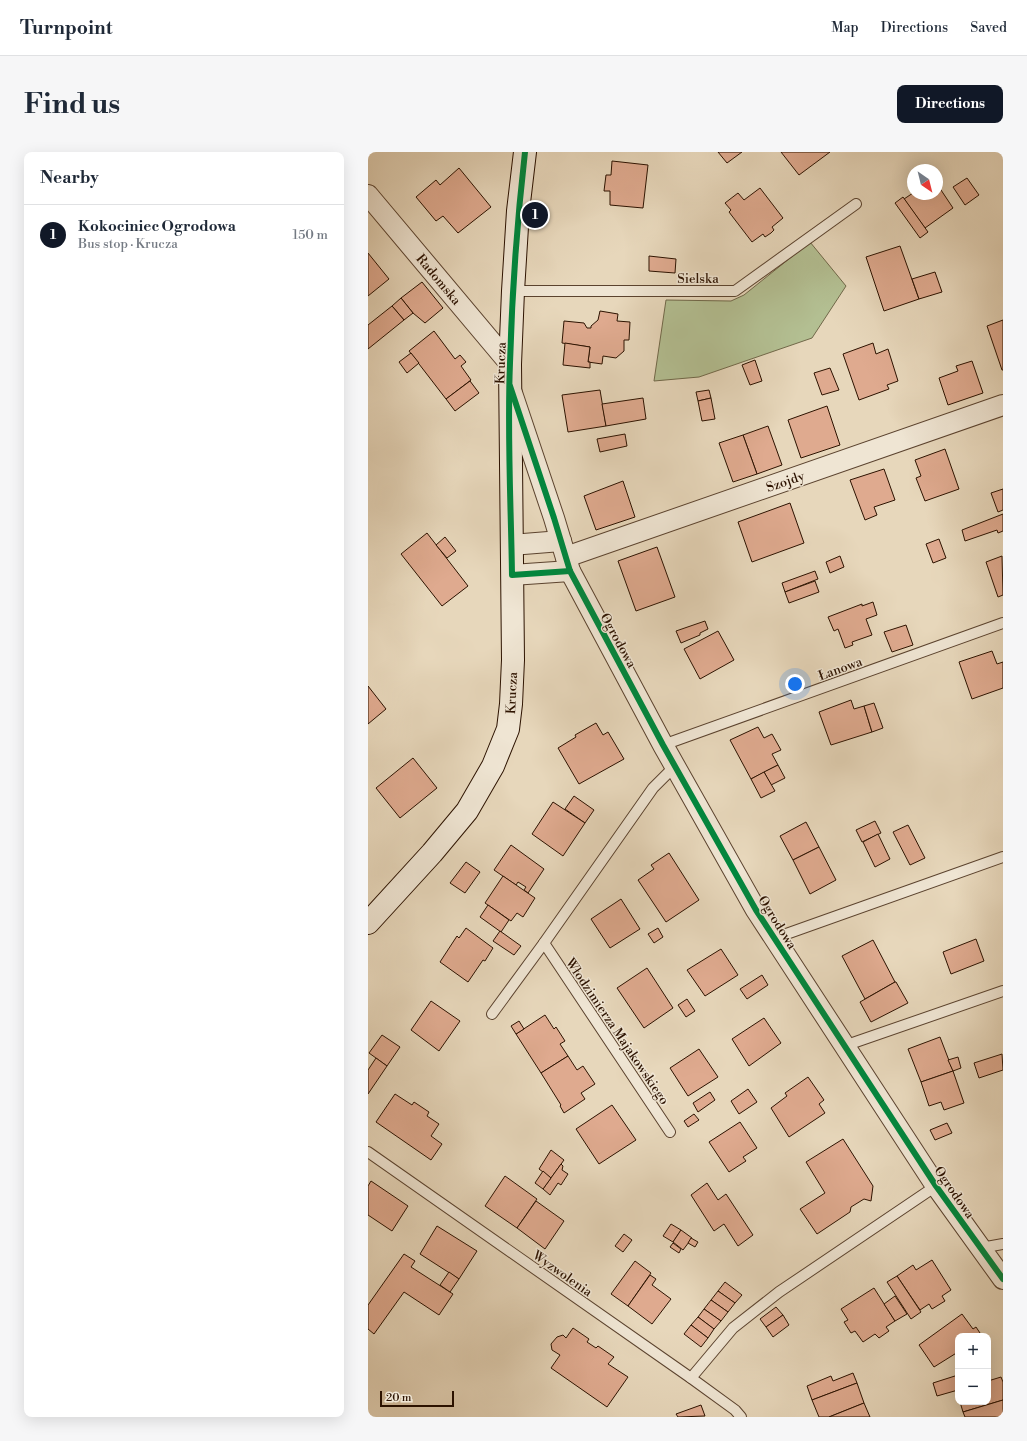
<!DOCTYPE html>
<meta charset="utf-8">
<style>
:root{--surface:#fff;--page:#f6f6f7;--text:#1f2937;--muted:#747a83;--line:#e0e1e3;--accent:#111827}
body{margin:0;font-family:"Libre Bodoni",serif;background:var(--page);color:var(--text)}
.controls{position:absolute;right:12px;bottom:12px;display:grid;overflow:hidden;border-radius:8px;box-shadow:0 4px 16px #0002}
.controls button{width:36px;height:36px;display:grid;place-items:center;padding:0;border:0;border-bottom:1px solid var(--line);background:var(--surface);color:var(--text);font:20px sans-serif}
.compass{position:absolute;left:539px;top:12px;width:36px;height:36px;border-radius:50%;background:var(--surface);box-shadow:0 4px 16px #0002;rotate:145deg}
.scale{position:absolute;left:12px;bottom:10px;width:74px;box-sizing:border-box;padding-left:4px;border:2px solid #2c1200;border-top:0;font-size:11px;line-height:14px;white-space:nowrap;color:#2c1200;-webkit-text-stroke:3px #efe5d3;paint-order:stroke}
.you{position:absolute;left:427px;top:532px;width:14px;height:14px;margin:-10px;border:3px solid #fff;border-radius:50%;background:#1a73e8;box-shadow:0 0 0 6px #1a73e833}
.badge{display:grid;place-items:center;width:26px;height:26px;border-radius:50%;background:var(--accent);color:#fff;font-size:13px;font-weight:700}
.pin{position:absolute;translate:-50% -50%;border:2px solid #fff;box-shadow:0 1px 4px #0006}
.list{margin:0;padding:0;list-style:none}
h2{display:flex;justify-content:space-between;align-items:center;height:52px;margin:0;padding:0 16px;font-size:17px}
h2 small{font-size:13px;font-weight:400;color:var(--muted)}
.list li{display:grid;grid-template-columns:26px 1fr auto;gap:12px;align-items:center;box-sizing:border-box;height:60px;padding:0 16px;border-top:1px solid var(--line)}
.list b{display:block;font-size:15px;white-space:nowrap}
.list p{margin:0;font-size:13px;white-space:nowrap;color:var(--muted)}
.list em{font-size:13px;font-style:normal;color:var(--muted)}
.map{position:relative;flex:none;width:635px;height:1265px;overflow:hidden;border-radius:8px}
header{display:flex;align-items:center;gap:24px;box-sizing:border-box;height:56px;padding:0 20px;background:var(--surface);border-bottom:1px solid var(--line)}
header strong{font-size:19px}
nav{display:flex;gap:22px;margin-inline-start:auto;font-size:14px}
.intro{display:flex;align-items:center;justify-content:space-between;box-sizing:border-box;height:96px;padding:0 24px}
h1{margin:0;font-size:28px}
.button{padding:10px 18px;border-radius:8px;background:var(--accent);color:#fff;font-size:14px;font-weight:700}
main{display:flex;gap:24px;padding:0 24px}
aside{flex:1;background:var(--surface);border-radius:8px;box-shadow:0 4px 16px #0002}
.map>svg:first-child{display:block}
.green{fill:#b3bf92;stroke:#706849}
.building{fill:#dfaa8f;stroke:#2c1200}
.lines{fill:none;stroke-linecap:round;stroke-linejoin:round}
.lane-casing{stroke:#5b432f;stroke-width:12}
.street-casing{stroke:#5b432f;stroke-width:22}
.secondary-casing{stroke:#2c1200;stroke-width:24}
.lane{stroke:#efe5d3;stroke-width:10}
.street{stroke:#efe5d3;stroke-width:20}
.secondary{stroke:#efe5d3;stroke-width:22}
.cycleway-casing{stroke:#efe5d3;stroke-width:8}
.cycleway{stroke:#00873e;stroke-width:6}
.labels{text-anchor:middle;stroke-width:3;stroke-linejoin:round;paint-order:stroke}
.street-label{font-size:13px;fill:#2c1200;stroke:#efe5d3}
</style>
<header>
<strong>Turnpoint</strong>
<nav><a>Map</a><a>Directions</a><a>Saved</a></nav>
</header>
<div class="intro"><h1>Find us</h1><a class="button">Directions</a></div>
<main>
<aside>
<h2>Nearby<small></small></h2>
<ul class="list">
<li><span class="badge">1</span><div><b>Kokociniec Ogrodowa</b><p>Bus stop · Krucza</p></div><em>150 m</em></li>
</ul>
</aside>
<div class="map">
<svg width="635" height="1265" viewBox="0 0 635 1265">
<rect width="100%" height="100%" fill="#e7d7bb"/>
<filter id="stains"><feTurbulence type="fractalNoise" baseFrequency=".005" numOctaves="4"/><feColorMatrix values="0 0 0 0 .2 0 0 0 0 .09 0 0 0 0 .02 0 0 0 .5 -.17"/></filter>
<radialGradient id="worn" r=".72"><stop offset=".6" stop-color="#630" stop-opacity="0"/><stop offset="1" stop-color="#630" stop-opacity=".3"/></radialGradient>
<path class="green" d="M442,90l36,44 -34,52 -113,39 -45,4 12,-81 65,1 13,-6z"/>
<g class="building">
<path d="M350,0h24l-15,11z"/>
<path d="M413,0h49l-31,23z"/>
<path d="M244,9l36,4 -5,43 -33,-3v-14h-6l2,-16h5z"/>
<path d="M91,16l32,39 -33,26 -15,-17 -7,5 -20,-24 20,-17 4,5z"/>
<path d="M599,26l12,17 -14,10 -12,-18z"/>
<path d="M569,32l16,24 -28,20 -21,-29 9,-6 24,1z"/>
<path d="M392,36l23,30 -11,9 2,3 -3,3 -6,4 -2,-3 -11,8 -23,-30 2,-2 -6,-7 13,-10 6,7z"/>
<path d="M535,45l25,35 -8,6 -25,-35z"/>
<path d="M532,94l19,53 -35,12 -18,-54z"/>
<path d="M0,101l21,26 -21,17z"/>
<path d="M281,104l27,3 -1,14 -26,-2z"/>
<path d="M567,120l7,20 -23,7 -7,-20z"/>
<path d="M54,130l21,26 -18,15 -12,-10 -12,-15z"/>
<path d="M33,146l12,15 -9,7 -12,-14z"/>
<path d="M24,154l12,14 -36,29v-24z"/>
<path d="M232,159l18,3 -1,7 13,1 -1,18h-5v11l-8,7 -13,-2 -1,8 -14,-2 2,-15 -28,-4 2,-22 20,2 3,5h4v-2l7,-6z"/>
<path d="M635,168v50h-1l-15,-44z"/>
<path d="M66,179l21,28 5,-4 6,7 -5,4 10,14 -25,19 -37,-48z"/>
<path d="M197,191l25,4 -2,15h2v6l-27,-3z"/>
<path d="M505,191l3,11 12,-5 10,32 -11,4 2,4 -30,11 -16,-46z"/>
<path d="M43,201l8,10 -12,10 -8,-11z"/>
<path d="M387,208l7,21 -12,4 -8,-20z"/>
<path d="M604,209l11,32 -35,12 -9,-27 19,-7 -2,-5z"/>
<path d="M462,216l9,22 -17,5 -8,-22z"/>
<path d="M102,229l9,12 -24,18 -9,-12z"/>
<path d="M232,238l6,36 -38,6 -6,-37z"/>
<path d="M341,238l2,8 -13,3 -2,-9z"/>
<path d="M275,246l3,21 -40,7 -4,-22z"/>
<path d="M343,246l4,21 -13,2 -4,-20z"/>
<path d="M459,254l13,39 -39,13 -13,-38z"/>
<path d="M400,274l14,39 -25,9 -14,-39z"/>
<path d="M257,282l2,12 -27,6 -3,-13z"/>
<path d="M375,283l14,39 -24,8 -14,-39z"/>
<path d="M577,297l14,40 -34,12 -9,-23 5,-2 -6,-16z"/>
<path d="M516,317l11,31 -21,7 3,8 -12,5 -15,-40z"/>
<path d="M255,329l12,36 -39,13 -12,-34z"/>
<path d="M635,337v21l-5,2 -7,-19z"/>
<path d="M422,351l14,40 -52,19 -14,-40z"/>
<path d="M635,362v17l-5,2 -1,-3 -32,11 -3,-11z"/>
<path d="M59,381l41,53 -26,20 -41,-52z"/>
<path d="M77,385l11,14 -9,7 -11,-13z"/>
<path d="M571,387l7,19 -13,5 -7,-19z"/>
<path d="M289,395l18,50 -39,14 -18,-50z"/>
<path d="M472,404l4,11 -14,6 -4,-11z"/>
<path d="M634,404l1,39 -5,2 -12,-35z"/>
<path d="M447,419l3,8 -33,13 -3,-9z"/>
<path d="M447,429l4,11 -30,11 -4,-11z"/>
<path d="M505,450l4,13 -11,4 6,16 -20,7 1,3 -8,3 -7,-19 -4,2 -6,-14 34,-13v2z"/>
<path d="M337,469l3,8 -8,4v2l-19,8 -5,-12z"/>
<path d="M538,473l7,20 -21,7 -8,-20z"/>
<path d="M350,479l16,29 -34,19 -16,-30z"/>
<path d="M624,499l5,13 6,-2v26l-31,11 -13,-37z"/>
<path d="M0,534l18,23 -18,15z"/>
<path d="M483,548l3,9 10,-3 8,26 -41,13 -12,-33z"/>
<path d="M506,551l9,25 -11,4 -8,-26z"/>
<path d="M228,571l7,12 5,-3 16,27 -45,25 -21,-36 18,-11 -1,-2z"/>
<path d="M390,575l6,11 8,-4 9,16 -9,4 6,11 -27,14 -21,-39z"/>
<path d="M45,606l24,30 -37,30 -24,-30z"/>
<path d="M410,613l7,13 -14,7 -7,-13z"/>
<path d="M396,620l11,19 -14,7 -10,-19z"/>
<path d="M206,644l20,14 -9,13 -20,-14z"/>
<path d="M185,650l32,21 -22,33 -31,-22z"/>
<path d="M507,669l6,12 -19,9 -6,-12z"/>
<path d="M438,670l13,25 -26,13 -13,-24z"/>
<path d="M540,673l17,33 -15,7 -17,-33z"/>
<path d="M510,682l12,25 -15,8 -12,-25z"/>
<path d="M143,693l33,24 -16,24 -4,-3 2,-3 -8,-5 -2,3 -22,-15z"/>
<path d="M451,695l17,33 -26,14 -17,-34z"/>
<path d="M301,701l30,47 -33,22 -28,-42 16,-11 -3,-4z"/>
<path d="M98,710l14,10 -15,21 -15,-10z"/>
<path d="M135,724l32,22 -12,19 -6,-4 -6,8 -26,-18z"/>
<path d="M253,747l19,30 -30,19 -19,-29z"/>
<path d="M120,753l21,15 -8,12 -21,-15z"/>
<path d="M98,776l27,20 -8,13 -2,-1 -15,22 -28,-20 17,-26 2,2z"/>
<path d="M290,776l5,9 -9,6 -6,-9z"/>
<path d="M132,779l21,15 -7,9 -21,-14z"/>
<path d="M608,787l8,22 -33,13 -8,-22z"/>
<path d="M505,788l22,42 -30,17 -23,-43z"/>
<path d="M353,797l17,26 -33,21 -18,-26z"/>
<path d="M279,816l26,40 -29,20 -27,-40z"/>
<path d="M394,823l6,10 -21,14 -7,-10z"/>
<path d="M527,830h1l12,21 -37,19 -11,-20z"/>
<path d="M319,847l8,12 -9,6 -8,-12z"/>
<path d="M63,849l29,20 -21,30 -28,-21z"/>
<path d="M177,863l9,14 2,-2 9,14 -5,3 8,12 -27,17 -25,-39z"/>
<path d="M396,866l17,25 -32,23 -17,-27z"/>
<path d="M151,869l5,8 -8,5 -5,-8z"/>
<path d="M14,883l18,12 -13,19 -18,-13z"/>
<path d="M572,885l13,34 -32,11 -13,-33z"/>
<path d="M331,897l19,28 -30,19 -18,-28z"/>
<path d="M634,902l1,16 -24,8 -5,-15z"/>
<path d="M200,904l9,14 6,-4 12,18 -14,9 4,6 -21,14 -4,-7 1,-1 -20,-32z"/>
<path d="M590,905l3,11 -8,3 -5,-11z"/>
<path d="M8,906l11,8 -19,28v-24z"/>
<path d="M585,919l11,32 -20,7 -3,-8 -12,4 -8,-24z"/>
<path d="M440,925l16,23 -5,4 6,9 -36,24 -18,-29 16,-12 -2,-3z"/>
<path d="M380,937l9,13 -18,12 -8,-13z"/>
<path d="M342,940l5,8 -17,12 -5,-9z"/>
<path d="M27,942l17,11 2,-3 15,10 -2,4 12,8 -8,12 11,8 -11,16 -55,-38z"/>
<path d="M244,953l24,35 -37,24 -23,-35z"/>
<path d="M326,962l5,6 -11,7 -4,-6z"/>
<path d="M372,970l17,26 -14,9 3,4 -17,11 -20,-30z"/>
<path d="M579,971l5,10 -17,7 -5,-10z"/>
<path d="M475,987l30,47 -2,15 -7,-2 -13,8 -1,5 -33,22 -17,-25 25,-16 -19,-31z"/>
<path d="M183,998l13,10 -13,18 -12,-9z"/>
<path d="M193,1012l2,2 -1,4 6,4 -7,11 -3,-2 -8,12 -7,-6z"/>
<path d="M175,1019l8,7 -8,11 -8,-6z"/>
<path d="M137,1024l32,23 -20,29 -32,-22z"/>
<path d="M3,1029l37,25 -16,25 -24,-16v-29z"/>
<path d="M339,1031l11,17 8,-6 27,41 -15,11 -14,-22 -10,7 -23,-36z"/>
<path d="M168,1049l28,20 -19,28 -28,-21z"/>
<path d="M303,1072l10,6 -8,12 -10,-6z"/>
<path d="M69,1074l40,25 -18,28 -39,-25z"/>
<path d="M313,1078l11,8 -9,12 -10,-8z"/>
<path d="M256,1082l8,6 -9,12 -8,-6z"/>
<path d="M323,1086l7,4 -3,5 -7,-4z"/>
<path d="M305,1091l8,6 -2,4 -9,-6z"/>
<path d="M36,1102l11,7 -4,6 42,27 -14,21 -35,-23 -30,42 -6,-5v-24z"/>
<path d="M564,1108l19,30 -9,6 3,5 -13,8 -3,-5 -9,6 -23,-34 16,-11 3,5z"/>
<path d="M267,1109l16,12 -23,33 -17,-12z"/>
<path d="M81,1120l10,7 -9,13 -10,-7z"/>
<path d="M282,1123l6,4 -4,6 19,14 -19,25 -24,-18z"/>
<path d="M529,1124l24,36 -10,7 -24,-37z"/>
<path d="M357,1130l17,13 -7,8 -17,-12z"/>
<path d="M506,1136l21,33 -9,6 3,4 -10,7 -4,-4 -12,8 -8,-11 -4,2 -7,-11 4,-2 -7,-11z"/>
<path d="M350,1139l17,12 -7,9 -17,-12z"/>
<path d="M527,1144l12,18 -12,7 -11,-17z"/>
<path d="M343,1148l17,12 -7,9 -17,-12z"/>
<path d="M408,1155l7,8 -17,12 -6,-8z"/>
<path d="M336,1157l17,12 -7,8 -16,-12z"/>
<path d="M594,1162l11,15 3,-2 6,9h-24v16l-24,15 -15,-22z"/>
<path d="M415,1163l6,10 -16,12 -7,-10z"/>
<path d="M330,1165l16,12 -6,9 -17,-13z"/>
<path d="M323,1173l17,13 -7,9 -17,-13z"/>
<path d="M205,1176l16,11 -2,3 9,6 2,-2 16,11 -6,7 20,13 -21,30 -56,-39 9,-13 -8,-5 -1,-6 6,-7 6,-2 3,3z"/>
<path d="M485,1221l4,10 -45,17 -5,-14 24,-10 2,5z"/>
<path d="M590,1223v15l-21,6 -4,-13z"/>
<path d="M633,1225l2,5v18l-40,12 -3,-10h28v-21z"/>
<path d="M489,1231l7,20 -35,14h-10l-7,-17z"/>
<path d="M635,1248v17h-38l-2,-5z"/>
<path d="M496,1251l6,14h-41z"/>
<path d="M333,1253l4,11 -27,1 -2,-3z"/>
</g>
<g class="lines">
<g class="lane-casing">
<g id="lane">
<path d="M145,139h222l121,-87"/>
<path d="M295,593l340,-122"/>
<path d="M407,786l228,-81"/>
<path d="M124,862l52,-71"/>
<path d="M476,894l159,-55"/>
<path d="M302,980l-126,-189 109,-155 22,-22"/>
<path d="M0,1000l323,226 44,32 6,7"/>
<path d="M613,1096l22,-4"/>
<path d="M323,1226l42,-50 46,-36 157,-106"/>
</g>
</g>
<g class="street-casing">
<g id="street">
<path d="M0,43l142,169"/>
<path d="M144,241l42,125 16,53 93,174 93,165 180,276 67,93"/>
<path d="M143,393l50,-4"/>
<path d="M198,405l437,-152"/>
<path d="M144,423l58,-4"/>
</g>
</g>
<g class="secondary-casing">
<path id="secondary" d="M0,771l64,-70 35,-42 26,-45 15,-37 3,-25 2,-44 -3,-296 3,-73 5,-80 7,-59"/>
</g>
<use href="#lane" class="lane"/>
<use href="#street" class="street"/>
<use href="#secondary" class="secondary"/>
<g class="cycleway-casing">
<g id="cycleway">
<path d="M157,0c-8,70 -13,141 -15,211 -3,71 1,142 2,212l58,-4"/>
<path d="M142,234l44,132 16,53 93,174 93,165 180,276 67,93"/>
</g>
</g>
<use href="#cycleway" class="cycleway"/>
</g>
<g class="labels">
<g class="street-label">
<text x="330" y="131">Sielska</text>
<text transform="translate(71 127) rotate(50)" y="5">Radomska</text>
<text transform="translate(132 211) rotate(-88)" y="5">Krucza</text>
<text transform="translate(417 329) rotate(-19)" y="5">Szojdy</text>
<text transform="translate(251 488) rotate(61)" y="5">Ogrodowa</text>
<text transform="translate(472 516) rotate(-20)" y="5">Łanowa</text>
<text transform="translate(143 541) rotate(-87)" y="5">Krucza</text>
<text transform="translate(410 770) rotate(58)" y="5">Ogrodowa</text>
<text transform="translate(250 879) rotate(56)" y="5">Włodzimierza Majakowskiego</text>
<text transform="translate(587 1040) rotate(55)" y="5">Ogrodowa</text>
<text transform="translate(195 1121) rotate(35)" y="5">Wyzwolenia</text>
</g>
</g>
<rect width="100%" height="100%" filter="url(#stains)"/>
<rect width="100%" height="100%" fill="url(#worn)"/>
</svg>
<div class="controls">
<button>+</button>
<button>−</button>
</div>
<svg class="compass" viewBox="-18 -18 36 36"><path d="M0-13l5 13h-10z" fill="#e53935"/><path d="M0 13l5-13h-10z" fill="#747a83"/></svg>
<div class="scale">20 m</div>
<div class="you"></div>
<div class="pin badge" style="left:167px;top:63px">1</div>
</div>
</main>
